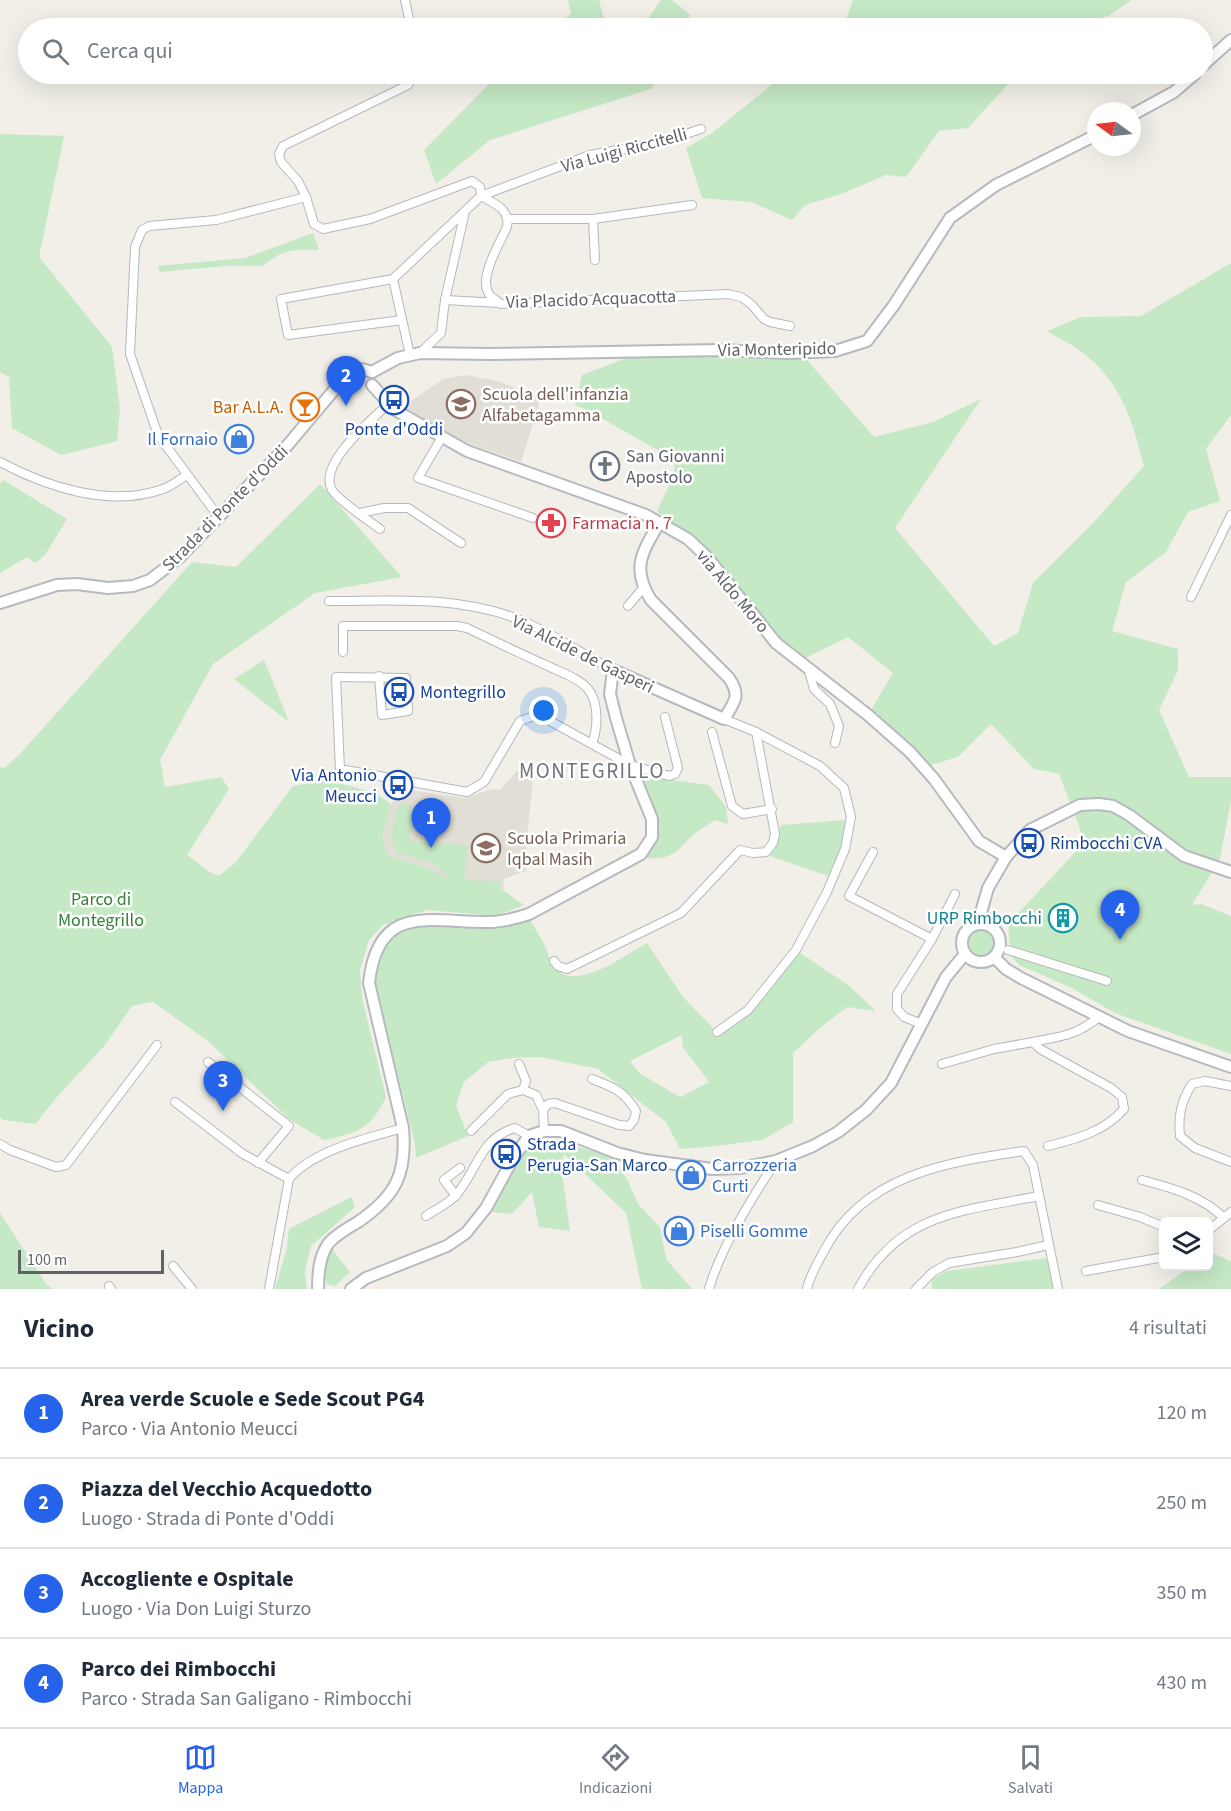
<!DOCTYPE html>
<html lang="it">
<meta charset="utf-8">
<style>
:root{--surface:#fff;--page:#f2f2f3;--text:#1f2937;--muted:#747a83;--line:#e0e1e3;--accent:#2563eb}
body{margin:0;font-family:"Source Sans 3",sans-serif;background:var(--page);color:var(--text)}
.controls{position:absolute;right:18px;bottom:18px;display:grid;overflow:hidden;border-radius:9px;box-shadow:0 6px 24px #0002}
.controls button{width:54px;height:54px;display:grid;place-items:center;padding:0;border:0;border-bottom:2px solid var(--line);background:var(--surface);color:var(--text);font:30px sans-serif}
.compass{position:absolute;left:1087px;top:102px;width:54px;height:54px;border-radius:50%;background:var(--surface);box-shadow:0 6px 24px #0002;rotate:285deg}
.scale{position:absolute;left:18px;bottom:15px;width:146px;box-sizing:border-box;padding-left:6px;border:3px solid #5f6368;border-top:0;font-size:16px;line-height:21px;white-space:nowrap;color:#5f6368;-webkit-text-stroke:4px #fff;paint-order:stroke}
.you{position:absolute;left:544px;top:711px;width:21px;height:21px;margin:-15px;border:4px solid #fff;border-radius:50%;background:#1a73e8;box-shadow:0 0 0 9px #1a73e833}
.badge{display:grid;place-items:center;width:39px;height:39px;border-radius:50%;background:var(--accent);color:#fff;font-size:20px;font-weight:700}
.pin{position:absolute;translate:-50% -50px;filter:drop-shadow(0 2px 3px #0008)}
.pin::after{content:'';position:absolute;top:32px;width:21px;height:18px;background:inherit;clip-path:polygon(0 0,100% 0,50% 100%)}
.list{margin:0;padding:0;list-style:none}
h2{display:flex;justify-content:space-between;align-items:center;height:78px;margin:0;padding:0 24px;font-size:26px}
h2 small{font-size:20px;font-weight:400;color:var(--muted)}
.list li{display:grid;grid-template-columns:39px 1fr auto;gap:18px;align-items:center;box-sizing:border-box;height:90px;padding:0 24px;border-top:2px solid var(--line)}
.list b{display:block;font-size:22px;white-space:nowrap}
.list p{margin:0;font-size:20px;white-space:nowrap;color:var(--muted)}
.list em{font-size:20px;font-style:normal;color:var(--muted)}
.icon{flex:none;width:33px;height:33px;fill:none;stroke:currentColor;stroke-width:2;stroke-linecap:round;stroke-linejoin:round}
.map{position:relative;flex:none;width:1231px;height:1289px;overflow:hidden}
.search{position:absolute;background:var(--surface);box-shadow:0 6px 24px #0002;left:18px;right:18px;top:18px;height:66px;display:flex;align-items:center;gap:15px;box-sizing:border-box;padding:0 21px;border-radius:33px;color:var(--muted);font-size:22px}
.sheet{height:438px;background:var(--surface)}
nav{display:flex;justify-content:space-around;align-items:center;box-sizing:border-box;height:84px;border-top:2px solid var(--line);background:var(--surface);font-size:16px;color:var(--muted)}
nav a{display:grid;justify-items:center;gap:3px}
nav .on{color:var(--accent)}
.map>svg:first-child{display:block}
.education{fill:#e1ded6}
.green{fill:#c5e8c5;fill-rule:evenodd}
.lines{fill:none;stroke-linecap:round;stroke-linejoin:round}
.street-casing{stroke:#b5b8bc;stroke-width:10}
.secondary-casing{stroke:#b6babf;stroke-width:14}
.street{stroke:#fff;stroke-width:8}
.secondary{stroke:#fff;stroke-width:10}
.labels{text-anchor:middle;stroke-width:5;stroke-linejoin:round;paint-order:stroke}
.street-label{font-size:18px;fill:#5f6368;stroke:#fff}
.education-label{font-size:18px;fill:#785e54;stroke:#fff;text-anchor:start}
.food-label{font-size:18px;fill:#c56008;stroke:#fff;text-anchor:end}
.transit-label{font-size:18px;fill:#164399;stroke:#fff;text-anchor:start}
.shop-label{font-size:18px;fill:#366cbe;stroke:#fff;text-anchor:start}
.worship-label{font-size:18px;fill:#5b616d;stroke:#fff;text-anchor:start}
.health-label{font-size:18px;fill:#be3a42;stroke:#fff;text-anchor:start}
.park-label{font-size:18px;fill:#348238;stroke:#fff}
.culture-label{font-size:18px;fill:#0d838f;stroke:#fff;text-anchor:end}
.quarter-label{font-size:21px;letter-spacing:1.5px;fill:#70757a;stroke:#fff}
</style>
<div class="map">
<svg width="1231" height="1289" viewBox="0 0 1231 1289">
<rect width="100%" height="100%" fill="#f1efe8"/>
<g class="education">
<path d="M466,375l31,6 44,16 -20,65 -51,-18 -42,-22 -24,-16 39,-27z"/>
<path d="M517,771l16,7 -7,70v23l-22,8 -1,12 -44,-5 -31,-18 -40,-13 -6,-16 9,-35 7,-11 12,-3 55,8 28,-9 7,1z"/>
</g>
<g class="green">
<path d="M568,0h31l6,24 15,4h-68l19,-14z"/>
<path d="M661,0h11l18,15 -6,13h-42z"/>
<path d="M853,0h279l-24,16 -43,10 -5,2h-217z"/>
<path d="M499,74h161l-9,15 -161,51 -54,44 -12,-34z"/>
<path d="M785,74h232l-49,54 -29,3 -33,46 -20,-2 -45,19 -36,11 -13,15 -41,-18 -49,-4 -16,-50 26,-15z"/>
<path d="M0,134l64,2 -25,121 73,90 8,62 -3,32 -56,14 -49,-27 -3,-51 -9,-5z"/>
<path d="M313,233l6,17c-24,-1 -37,-1 -56,16h-38l-66,6 -1,-6 87,-8z"/>
<path d="M1231,263v152l-25,34 14,52 -32,11 -22,40 -40,30 -14,49 66,18v21l-19,40 30,67h42v23l-11,59 -28,46 9,-1 30,12v138l-116,-41 -43,-25 -53,-23 -8,-9 -3,-32 77,-82 -26,-68 -25,-5 -43,-45 -33,33 -34,10 -56,-52 25,-42 -45,-36 -49,24 -111,-122 -31,-28 16,-34 2,-12 -5,-8 -85,-48 -10,-4 7,-30 63,-24 155,1 74,85 59,-15 48,-23 -86,129 99,118 24,-13 15,-50 60,-60 51,-57c-11,-42 -21,-80 -57,-110 -11,-10 -27,-17 -40,-25l34,-14 60,-1z"/>
<path d="M3,480l64,39 -22,36 -10,8 -8,-6 -27,16v-88z"/>
<path d="M320,484l82,93 -87,16 -102,71 -53,96 5,27 56,-10 8,12 -42,66 23,17 9,4 17,-14 57,-76 34,-6 49,13 15,11 -9,35 6,16 40,13 27,15 -23,-20 -36,-11 -5,-15 7,-32h14l-2,36 57,4 -2,35 35,2v6l24,17 -28,11 -69,-6 -44,15 -14,15 -9,30 2,28 24,99c-15,32 -28,36 -62,43l-35,-21 -81,-78 -55,-39 -21,4 -27,39 -48,52 -22,27 -32,-4 -3,-3v-351l3,3 16,-14 173,-193 44,5z"/>
<path d="M264,660l25,62 -55,-43z"/>
<path d="M642,776l67,9 17,22 2,17 -13,-4c-5,4 -12,7 -17,11 -22,18 -20,29 -53,27 24,-31 9,-49 -3,-82z"/>
<path d="M845,820l-4,28 -13,28 -58,-20 11,-31z"/>
<path d="M528,917c6,9 12,19 17,29 3,6 5,16 9,21 21,27 72,-13 93,-24l36,54 34,35 -1,1 5,2 28,-22 50,-61 49,33 28,26 -29,-4 -26,20 -28,26v69l-31,18 -55,7 -27,2 -14,-27 -68,-53 -57,-12 -29,1 -24,4 -24,20 -8,23 12,31 -52,22 -1,-14 -40,-161c3,-45 23,-61 68,-60 17,1 34,7 51,6 11,-1 24,-7 34,-12zM682,1035l1,12 26,35 -29,15 -41,-24 -9,-12z"/>
<circle cx="981" cy="943" r="13"/>
<path d="M555,1140l57,17 15,22 11,25 22,23 6,32 26,30h-50l-16,-76 -62,-59 -3,12 9,65 -31,-4 -7,-35 -20,22 -21,-2 31,-58 20,-13z"/>
<path d="M351,1197l4,10 -44,39 -6,25 2,18h-32l12,-42 2,-18z"/>
<path d="M0,1213l47,72 6,4h-53z"/>
<path d="M332,1249l18,23 -15,14 -8,-2c-6,-15 -4,-22 5,-35z"/>
<path d="M1210,1252l21,9v28h-72l31,-22 18,-1 1,-13z"/>
<path d="M1046,1258l11,31h-125v-9l15,-9z"/>
</g>
<g class="lines">
<g class="street-casing">
<g id="street">
<path d="M405,0l6,28"/>
<path d="M481,196c14,8 29,13 26,31 -7,16 -29,51 -18,67 3,4 8,7 12,10l227,-10 13,3 10,7 13,15 6,3 20,4"/>
<path d="M481,196l109,-41 71,-13 40,-13"/>
<path d="M306,197l-8,-16 -17,-19 -2,-8 4,-8 125,-61 5,-11"/>
<path d="M508,219h85l99,-14"/>
<path d="M593,219l2,41"/>
<path d="M393,279l-112,20 7,36 114,-15"/>
<path d="M445,300l54,3"/>
<path d="M420,353l21,-20 4,-33 19,-84"/>
<path d="M442,437l-24,41 115,40"/>
<path d="M0,462c47,25 110,46 163,27 9,-3 17,-10 24,-14"/>
<path d="M360,513l24,-5h24l53,35"/>
<path d="M218,516l-60,-81 -28,-81 5,-107 7,-17 7,-4 67,-6 90,-23 8,27 9,5 47,-10 102,-38 8,6 1,9 -88,83 17,76"/>
<path d="M380,529c-11,-8 -42,-29 -48,-39 -15,-26 40,-70 56,-86"/>
<path d="M1191,597l40,-82"/>
<path d="M329,601c63,0 131,-6 191,19 32,13 62,34 93,50"/>
<path d="M628,606l15,-18"/>
<path d="M343,652v-26h114l10,2c27,13 54,26 81,38 12,6 31,12 40,23 11,13 10,40 4,54"/>
<path d="M808,668l6,21 16,15 9,22 -4,17"/>
<path d="M379,676l3,39 26,-4 -2,-33 -70,-1 4,92 127,23 17,-10 36,-61 14,-5 16,5 80,44 39,11 6,-2 3,-6 -13,-51"/>
<path d="M712,732l20,74 11,8 29,-5"/>
<path d="M873,852l-24,44 83,43"/>
<path d="M1008,950l99,31"/>
<path d="M554,961l4,5 9,3 114,-56 59,-63 13,3 13,-1 7,-9 2,-9 -19,-102"/>
<path d="M922,1024l-18,-7 -7,-8v-15l35,-55 23,-45"/>
<path d="M717,1032l31,-22 48,-60 31,-58 18,-43 6,-32 -7,-29 -24,-22 -64,-34 -32,-13"/>
<path d="M1033,1042c29,-6 42,-6 66,-25"/>
<path d="M208,1062l81,64 -31,37"/>
<path d="M519,1064l7,17 -3,9"/>
<path d="M942,1064l52,-15 39,-7 7,7 71,39 11,9 2,12c-20,23 -48,30 -76,37"/>
<path d="M1231,1086l-26,-5 -13,3c-11,17 -14,32 -12,52l15,12 36,14"/>
<path d="M175,1102l68,52 46,25c24,-29 79,-41 114,-51"/>
<path d="M543,1110l5,-6 7,-1 64,22 10,1 5,-6 2,-9c-12,-20 -23,-24 -44,-32"/>
<path d="M471,1131l37,-37 15,-4 13,5 7,15 1,21"/>
<path d="M0,1144l10,6 46,17 10,-2 91,-120"/>
<path d="M1142,1180c30,8 60,16 82,38"/>
<path d="M456,1196l-12,-16 16,-12"/>
<path d="M1098,1205l42,12 24,10"/>
<path d="M426,1216c10,-7 24,-13 31,-22 21,-25 23,-56 58,-66l14,8"/>
<path d="M1208,1231l23,-19"/>
<path d="M173,1266l19,23"/>
<path d="M1086,1271l78,-14"/>
<path d="M109,1286l2,3"/>
<path d="M269,1289l20,-110"/>
<path d="M709,1289c11,-40 44,-93 67,-128"/>
<path d="M807,1289c3,-14 10,-25 17,-38 39,-76 122,-89 200,-100l9,14 25,124"/>
<path d="M858,1289c41,-76 104,-78 181,-93"/>
<path d="M916,1289l17,-17 16,-9 68,-11 31,-7"/>
</g>
</g>
<g class="secondary-casing">
<g id="secondary">
<path d="M1202,66l29,-26"/>
<path d="M1132,115l42,-23 21,-18"/>
<path d="M372,372l26,-14 22,-5 70,1 231,-4 66,3 48,-2 32,-10 27,-36 56,-87 46,-33 100,-50"/>
<path d="M356,381l1,-7 5,-5 10,3"/>
<path d="M372,385l23,25 72,41 179,64 42,24 19,18 69,86 92,72 42,37 24,27 45,62 27,16"/>
<path d="M0,603l57,-18 20,-1 31,4 25,-2 17,-6 30,-23 106,-110 48,-57 11,-7 11,-2"/>
<path d="M978,923l10,-35 18,-31 24,-27 50,-25 19,-1 14,2 16,9 55,41 47,16"/>
<circle cx="981" cy="943" r="19"/>
<path d="M994,957l12,12 15,9 107,53 103,36"/>
<path d="M318,1289c0,-15 1,-32 10,-45 7,-9 20,-16 30,-22 38,-26 49,-48 45,-94l-34,-145c9,-84 65,-59 124,-61 12,-1 24,-4 36,-8l112,-60 11,-17v-18l-22,-54 -14,-47 -6,-24 3,-24 111,49c11,-18 17,-23 5,-41l-78,-78c-20,-32 -9,-47 8,-77"/>
<path d="M351,1289l15,-11 81,-32 19,-13 20,-25 28,-51 15,-21 15,-5h17l56,22 28,7 67,9 28,-1 36,-7 37,-15 25,-14 28,-22 25,-27 55,-106 19,-23"/>
</g>
</g>
<use href="#street" class="street"/>
<use href="#secondary" class="secondary"/>
</g>
<defs>
<g id="bus-ring" transform="scale(1.5)"><circle r="9.5" fill="#fff" stroke="#1a4fb4" stroke-width="1.5"/><path d="M-5-6H5V4H4V6H2V4H-2V6H-4V4H-5ZM-3.5-4V0h7V-4ZM-3.5 1.2v1.5H-2V1.2ZM2 1.2v1.5H3.5V1.2Z" fill="#1a4fb4"/></g>
<g id="school-ring" transform="scale(1.5)"><circle r="9.5" fill="#fff" stroke="#8d6e63" stroke-width="1.5"/><path d="M0-5L7-2L0 1L-7-2ZM-4 1L0 2.5L4 1V4Q0 6-4 4Z" fill="#8d6e63"/></g>
<g id="bar-ring" transform="scale(1.5)"><circle r="9.5" fill="#fff" stroke="#e8710a" stroke-width="1.5"/><path d="M-6-5H6L.8 .8V4.5H3.5V6h-7V4.5H-.8V.8Z" fill="#e8710a"/></g>
<g id="shop-ring" transform="scale(1.5)"><circle r="9.5" fill="#fff" stroke="#3f7fe0" stroke-width="1.5"/><path d="M-5-2.5h2.3a2.7 3.5 0 0 1 5.4 0H5L5.5 6h-11ZM-1.5-2.5h3a1.5 2.3 0 0 0-3 0Z" fill="#3f7fe0"/></g>
<g id="church-ring" transform="scale(1.5)"><circle r="9.5" fill="#fff" stroke="#6b7280" stroke-width="1.5"/><path d="M-1.2-6h2.4v3.5h3.3v2.4h-3.3V6h-2.4V-.1h-3.3v-2.4h3.3Z" fill="#6b7280"/></g>
<g id="pharmacy-ring" transform="scale(1.5)"><circle r="9.5" fill="#fff" stroke="#e0444e" stroke-width="1.5"/><path d="M-2-6h4v4h4v4h-4v4h-4v-4h-4v-4h4Z" fill="#e0444e"/></g>
<g id="building-ring" transform="scale(1.5)"><circle r="9.5" fill="#fff" stroke="#0f9aa8" stroke-width="1.5"/><path d="M-4-6H4V6H1V3H-1V6H-4ZM-2.5-4.3h1.7v1.8h-1.7ZM.8-4.3h1.7v1.8H.8ZM-2.5-1h1.7V.8h-1.7ZM.8-1h1.7V.8H.8Z" fill="#0f9aa8"/></g>
</defs>
<g fill-rule="evenodd">
<use href="#bus-ring" x="394" y="400"/>
<use href="#school-ring" x="461" y="404"/>
<use href="#bar-ring" x="305" y="407"/>
<use href="#shop-ring" x="239" y="439"/>
<use href="#church-ring" x="605" y="466"/>
<use href="#pharmacy-ring" x="551" y="523"/>
<use href="#bus-ring" x="399" y="692"/>
<use href="#bus-ring" x="398" y="785"/>
<use href="#bus-ring" x="1029" y="843"/>
<use href="#school-ring" x="486" y="848"/>
<use href="#building-ring" x="1063" y="918"/>
<use href="#bus-ring" x="506" y="1154"/>
<use href="#shop-ring" x="691" y="1175"/>
<use href="#shop-ring" x="679" y="1231"/>
</g>
<g class="labels">
<g class="street-label">
<text transform="translate(624 150) rotate(-15)" y="6">Via Luigi Riccitelli</text>
<text transform="translate(591 299) rotate(-2)" y="6">Via Placido Acquacotta</text>
<text transform="translate(777 349) rotate(-1)" y="6">Via Monteripido</text>
<text transform="translate(225 508) rotate(-45)" y="6">Strada di Ponte d'Oddi</text>
<text transform="translate(733 591) rotate(50)" y="6">via Aldo Moro</text>
<text transform="translate(583 654) rotate(26)" y="6">Via Alcide de Gasperi</text>
</g>
<g class="education-label">
<text x="482" y="400">Scuola dell'infanzia<tspan x="482" dy="21">Alfabetagamma</tspan></text>
<text x="507" y="844">Scuola Primaria<tspan x="507" dy="21">Iqbal Masih</tspan></text>
</g>
<g class="food-label">
<text x="284" y="413">Bar A.L.A.</text>
</g>
<g class="transit-label">
<text x="394" y="435" text-anchor="middle">Ponte d'Oddi</text>
<text x="420" y="698">Montegrillo</text>
<text x="377" y="781" text-anchor="end">Via Antonio<tspan x="377" dy="21">Meucci</tspan></text>
<text x="1050" y="849">Rimbocchi CVA</text>
<text x="527" y="1150">Strada<tspan x="527" dy="21">Perugia-San Marco</tspan></text>
</g>
<g class="shop-label">
<text x="218" y="445" text-anchor="end">Il Fornaio</text>
<text x="712" y="1171">Carrozzeria<tspan x="712" dy="21">Curti</tspan></text>
<text x="700" y="1237">Piselli Gomme</text>
</g>
<g class="worship-label">
<text x="626" y="462">San Giovanni<tspan x="626" dy="21">Apostolo</tspan></text>
</g>
<g class="health-label">
<text x="572" y="529">Farmacia n. 7</text>
</g>
<g class="park-label">
<text x="101" y="905">Parco di<tspan x="101" dy="21">Montegrillo</tspan></text>
</g>
<g class="culture-label">
<text x="1042" y="924">URP Rimbocchi</text>
</g>
<g class="quarter-label">
<text x="592" y="778">MONTEGRILLO</text>
</g>
</g>
</svg>
<div class="controls">
<button><svg class="icon" aria-label="layers" viewBox="0 0 24 24"><path d="M12 4l9 5-9 5-9-5zM3 14l9 5 9-5"/></svg></button>
</div>
<svg class="compass" viewBox="-18 -18 36 36"><path d="M0-13l5 13h-10z" fill="#e53935"/><path d="M0 13l5-13h-10z" fill="#747a83"/></svg>
<div class="scale">100 m</div>
<div class="you"></div>
<div class="pin badge" style="left:431px;top:848px">1</div>
<div class="pin badge" style="left:346px;top:406px">2</div>
<div class="pin badge" style="left:223px;top:1111px">3</div>
<div class="pin badge" style="left:1120px;top:940px">4</div>
<div class="search"><svg class="icon" aria-label="search" viewBox="0 0 24 24"><circle cx="10" cy="10" r="6"/><path d="M15 15l6 6"/></svg>Cerca qui</div>
</div>
<section class="sheet">
<h2>Vicino<small>4 risultati</small></h2>
<ul class="list">
<li><span class="badge">1</span><div><b>Area verde Scuole e Sede Scout PG4</b><p>Parco · Via Antonio Meucci</p></div><em>120 m</em></li>
<li><span class="badge">2</span><div><b>Piazza del Vecchio Acquedotto</b><p>Luogo · Strada di Ponte d'Oddi</p></div><em>250 m</em></li>
<li><span class="badge">3</span><div><b>Accogliente e Ospitale</b><p>Luogo · Via Don Luigi Sturzo</p></div><em>350 m</em></li>
<li><span class="badge">4</span><div><b>Parco dei Rimbocchi</b><p>Parco · Strada San Galigano - Rimbocchi</p></div><em>430 m</em></li>
</ul>
</section>
<nav>
<a class="on"><svg class="icon" aria-label="map" viewBox="0 0 24 24"><path d="M3 6l6-2 6 2 6-2v14l-6 2-6-2-6 2zM9 4v14M15 6v14"/></svg>Mappa</a>
<a><svg class="icon" aria-label="directions" viewBox="0 0 24 24"><path d="M12 3l9 9-9 9-9-9zM9 14v-3h6M13 9l2 2-2 2"/></svg>Indicazioni</a>
<a><svg class="icon" aria-label="saved" viewBox="0 0 24 24"><path d="M7 4h10v16l-5-4-5 4z"/></svg>Salvati</a>
</nav>
